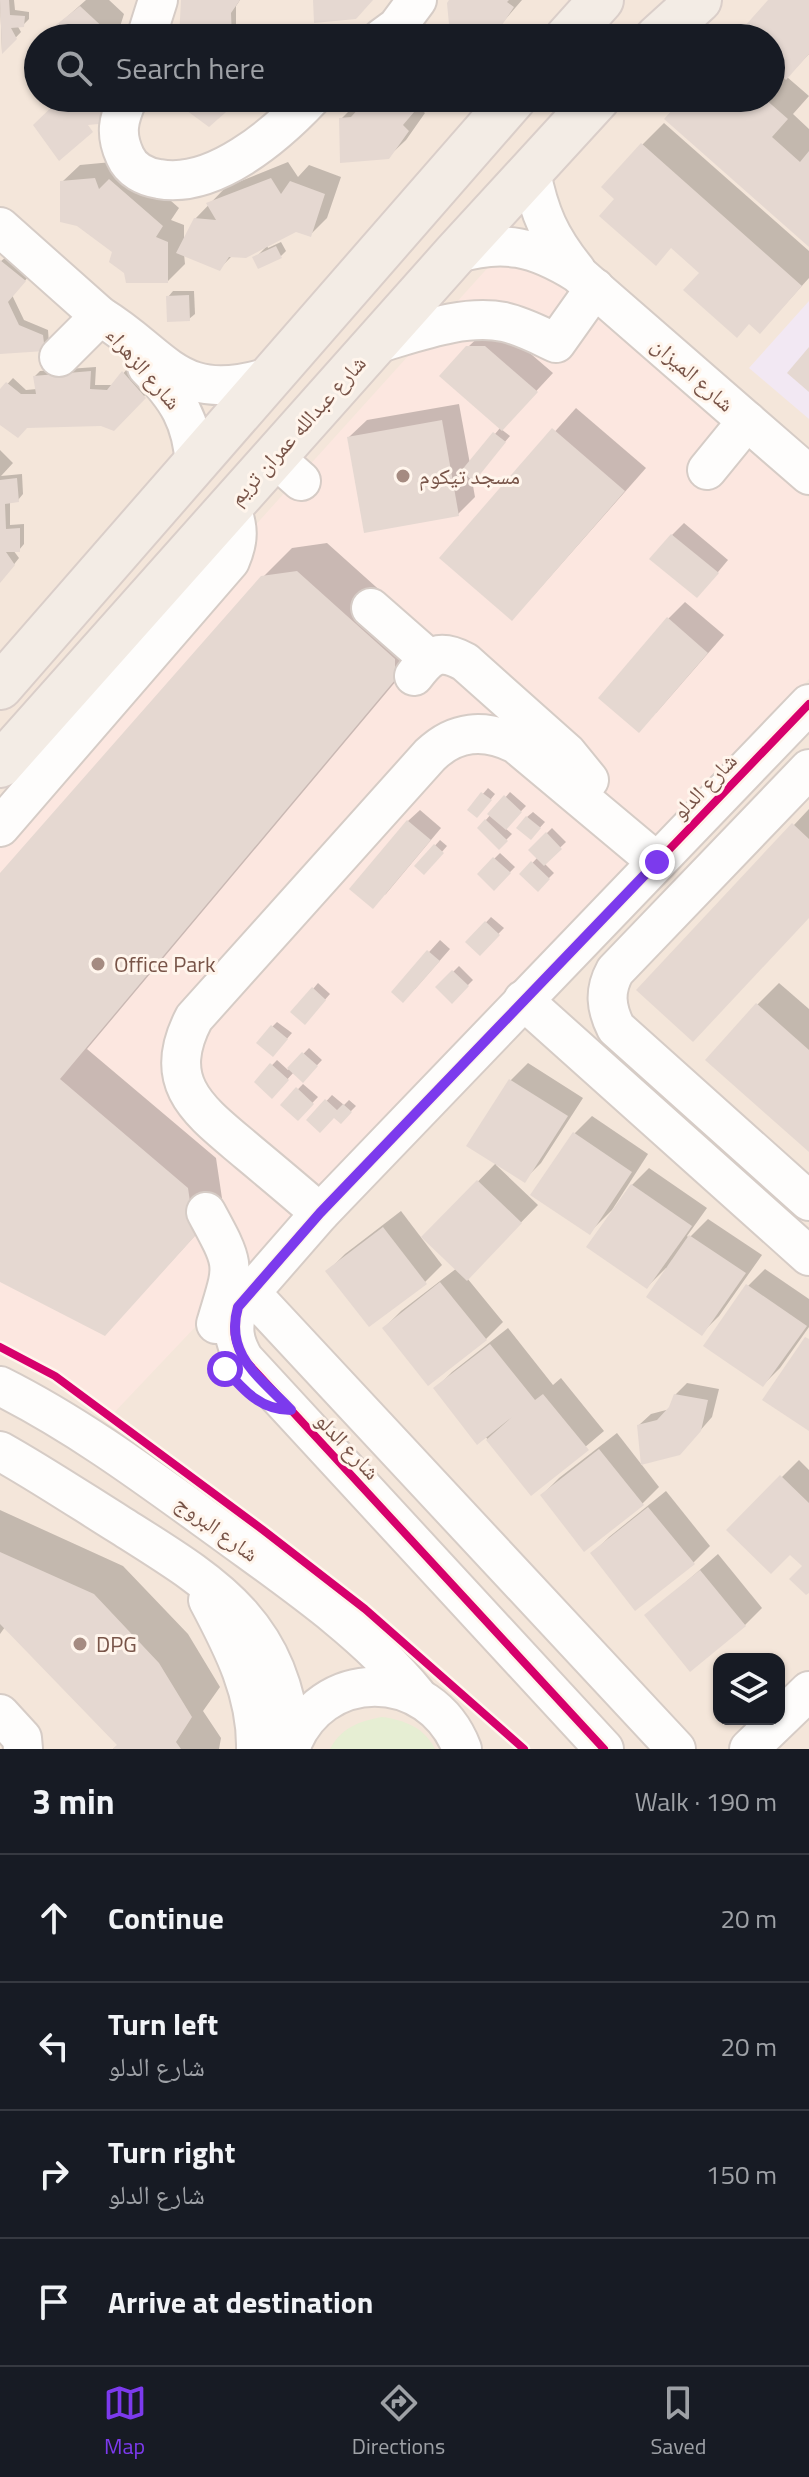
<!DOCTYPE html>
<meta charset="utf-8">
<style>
:root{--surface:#171b24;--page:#20242c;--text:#f1f3f6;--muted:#9ea1a6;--line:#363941;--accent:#7c3aed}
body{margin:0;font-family:"Titillium Web","Noto Naskh Arabic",sans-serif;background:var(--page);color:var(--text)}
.controls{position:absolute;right:24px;bottom:24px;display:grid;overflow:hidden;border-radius:16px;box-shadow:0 2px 6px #0004}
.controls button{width:72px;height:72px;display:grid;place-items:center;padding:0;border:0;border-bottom:2px solid var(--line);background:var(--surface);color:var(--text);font:40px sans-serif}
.stop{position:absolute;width:24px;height:24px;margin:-18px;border:6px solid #7c3aed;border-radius:50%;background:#fff}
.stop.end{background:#7c3aed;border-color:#fff;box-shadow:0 2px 8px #0008}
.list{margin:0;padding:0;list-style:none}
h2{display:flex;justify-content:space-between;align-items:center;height:104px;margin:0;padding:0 32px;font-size:34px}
h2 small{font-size:26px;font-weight:400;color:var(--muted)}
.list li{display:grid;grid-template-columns:52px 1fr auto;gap:24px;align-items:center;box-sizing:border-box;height:128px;padding:0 32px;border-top:2px solid var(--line)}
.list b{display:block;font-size:30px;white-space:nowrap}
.list p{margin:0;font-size:26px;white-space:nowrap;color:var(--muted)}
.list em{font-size:26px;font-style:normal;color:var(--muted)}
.icon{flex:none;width:44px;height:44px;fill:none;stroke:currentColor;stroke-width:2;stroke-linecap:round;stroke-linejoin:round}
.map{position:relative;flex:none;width:809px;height:1749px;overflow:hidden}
.search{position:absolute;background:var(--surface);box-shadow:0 2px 6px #0004;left:24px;right:24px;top:24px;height:88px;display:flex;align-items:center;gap:20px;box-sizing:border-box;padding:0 28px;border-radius:44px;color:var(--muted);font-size:30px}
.sheet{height:616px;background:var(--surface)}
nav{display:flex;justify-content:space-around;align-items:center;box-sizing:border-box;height:112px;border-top:2px solid var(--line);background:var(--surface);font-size:22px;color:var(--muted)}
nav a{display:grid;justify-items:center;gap:4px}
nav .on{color:var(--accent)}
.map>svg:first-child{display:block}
.residential{fill:#f4e6da;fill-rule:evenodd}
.commercial{fill:#fce7e0}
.education{fill:#f2e8f3}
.green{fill:#e6eed3}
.shadow{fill:#0003}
.building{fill:#e5d8d1}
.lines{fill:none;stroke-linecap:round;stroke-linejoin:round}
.minor-casing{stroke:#d6ccc6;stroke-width:42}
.major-casing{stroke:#dacec9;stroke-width:48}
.minor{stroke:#fefdfc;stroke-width:38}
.major{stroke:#f3ece5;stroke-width:44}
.cycleway-casing{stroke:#fff5ec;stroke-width:13}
.cycleway{stroke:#d6006c;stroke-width:8}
.route{stroke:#7c3aed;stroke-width:10}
.poi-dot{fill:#a58b81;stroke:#fff5ec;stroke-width:3}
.labels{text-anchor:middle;stroke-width:6;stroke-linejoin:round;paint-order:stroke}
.street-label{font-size:22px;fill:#785448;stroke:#fff5ec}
.poi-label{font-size:22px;fill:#785448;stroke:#fff5ec;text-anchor:start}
</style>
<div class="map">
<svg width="809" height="1749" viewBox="0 0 809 1749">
<rect width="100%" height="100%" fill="#f8f1ea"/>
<path class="residential" d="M0,0h809v1749h-809zM38,38h733v60h-733zM719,1659h60v60h-60z"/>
<path class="commercial" d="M511,242l298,256v181l-700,739 -19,-16 -90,-61v-533z"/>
<path class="education" d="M809,301v118l-60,-51z"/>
<path class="green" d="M382,1717c22,3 42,10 53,32h-105c11,-21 29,-28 52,-32z"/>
<g class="shadow">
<path d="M0,0h14l1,10 14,2v7l-6,6h-6l4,7 -19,20z"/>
<path d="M86,0h23l15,14 -7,22 4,2h-65l-6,-6z"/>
<path d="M183,0h57l-4,6v32h-55z"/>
<path d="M452,0h70l-25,29 -31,2v7h-39l14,-13 10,1z"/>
<path d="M771,0h38v54l-22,23 22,19 -16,18 16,15v116l-123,-147h85v-60h-29z"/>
<path d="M371,98h55l-8,9 7,6 -19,27 -18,17 -47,-38 17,-17 10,-1z"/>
<path d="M664,123l145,128v27l-28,31 -79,-37 -85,-73 25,-54z"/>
<path d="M112,162l16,1 51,45 -8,12 13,5v16l11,-22 31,-32 62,-25 10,15 11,-12 32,12 -14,41 -17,17 -14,-6 -29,16 1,3 13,-6 5,9 -5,5 -26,2 11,-11 -33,8 -13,13 -36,-14 1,10 -17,17 -42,-9 -11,-21 -53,-69 18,-17z"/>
<path d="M7,256l23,19 -18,20 12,25 24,10 1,14 -5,5 -44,3v-90z"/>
<path d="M173,291h21l1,23 -6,5 -21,-22z"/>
<path d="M486,330h17l50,43 -52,56 9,7 -38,44 3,17 -17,17 -109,-77 18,-17 92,-16 11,60 30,-36 -32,-81z"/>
<path d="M96,367l-1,18h18l15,-17 21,23 -36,37 -12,-4 -101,-2v-30l13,-14 13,12 11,-1 -2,-13 5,-5z"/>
<path d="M576,408l70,60 -113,128 -91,-38z"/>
<path d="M0,450l13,13 -12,13 21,-2 1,20 -5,6 -8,1v24l14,-1v20l-5,6h-6l6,8 -19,24z"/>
<path d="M684,523l44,37 -20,24 -36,-49z"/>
<path d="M327,543l96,86v20l-336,400 129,109 7,47 -118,129 -105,-54v-404l262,-298 30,-30z"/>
<path d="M685,602l39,33 -68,78 12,-94z"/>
<path d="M488,788l7,6 -13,16 -12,-1z"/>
<path d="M510,792l16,14 -21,22 7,6 -13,13 -20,-19z"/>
<path d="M809,809v108l-15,-92z"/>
<path d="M420,810l21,18 -56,67 23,-74z"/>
<path d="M533,812l12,10 -9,10 -9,-15z"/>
<path d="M552,828l14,14 -22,21 10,10 -16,16 -16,-15 16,-17 -8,-7z"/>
<path d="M440,840l7,6 -18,21 -12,-1z"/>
<path d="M500,853l15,14 -21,22 -15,-15z"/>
<path d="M491,917l13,11 -24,25 -12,-11z"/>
<path d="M440,940l10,9 -35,40 -22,3z"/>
<path d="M459,966l14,14 -21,21 -14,-14z"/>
<path d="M318,983l12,11 -20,23 3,-28z"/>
<path d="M779,983l30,26v140l-52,-144z"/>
<path d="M277,1022l15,11 -14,16 -6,-22z"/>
<path d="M309,1048l13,12 -19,20 -9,-8 -22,24 -16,-14 21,-22 11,10z"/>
<path d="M528,1063l55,35 -42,65 -17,17 -26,-16 -2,1 42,40 -71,73 36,44 -17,17 -102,-11 17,-17 56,-43 -33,-31 72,-74 -27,-17 42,-66z"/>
<path d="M303,1084l15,13 -20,21 -15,-13z"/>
<path d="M332,1095l12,10 5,-5 7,6 -15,15 -7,-6 -25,5z"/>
<path d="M592,1116l56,38 -36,56 -23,23 -14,-100z"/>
<path d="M649,1168l58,40 -20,28 2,2 19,-19 54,36 -43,61 -17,17 -34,-64 -2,-1 -19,19 -15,-102z"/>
<path d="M401,1211l41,54 -17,17 -97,-11 17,-17z"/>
<path d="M765,1269l44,30v28l-29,41 -17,17 -15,-99z"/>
<path d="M508,1328l45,57 8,-7 43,53 -73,62 -46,-57 -50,-47 17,-17z"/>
<path d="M687,1383l32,6 -7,28 -21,24 -52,-16 12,-11 19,-5 5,-14z"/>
<path d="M617,1433l42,54 -17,17 -100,-9 17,-17z"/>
<path d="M799,1460l10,10v120l-5,-24 -14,-14 -61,-22z"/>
<path d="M666,1491l44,55 -17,17 -101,-9 17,-17z"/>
<path d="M0,1510l123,56 65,68 32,53 -17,24 18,27 -2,11h-106l6,-5 -114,-117 -5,7z"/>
<path d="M718,1554l44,54 -17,17 -98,-9z"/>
</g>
<g class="building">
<path d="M0,0h9l1,15 15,1 -1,11 -13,1 6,11 -15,15z"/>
<path d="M181,0h59l-9,13 1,25h-53z"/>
<path d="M313,0h60l-17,19 -42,4z"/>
<path d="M449,0h60l-2,2 7,5 -16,24 -48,4 -3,-32z"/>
<path d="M768,0h41v54l-23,26 -15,-14v-28h-32l-3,-2z"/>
<path d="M80,6l28,26 -2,6h-53l-6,-6z"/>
<path d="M61,98h51l-4,25 -20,2 5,7 -34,29 -26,-36z"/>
<path d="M175,98h67l-33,29 -34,-25z"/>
<path d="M368,98l7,5 5,-5h46l-23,27 6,6 -20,28 -49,4 -1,-45 12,-1z"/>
<path d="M683,98h81l24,21 -16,18 28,25 9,-11v96l-145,-128z"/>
<path d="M641,143l161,143 -42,48 -11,-10 -12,14 -54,-48 16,-17 -28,-25 -15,18 -57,-50 15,-17 -13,-12z"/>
<path d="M95,178l4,11 10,-10 54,47 -7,11 12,5v41h-42l-2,-10 -15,-11 3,-10 -35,-26 -17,-4v-41z"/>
<path d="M271,178l10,16 9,-13 35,13 -14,43 -15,-5 -50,26 -17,-1 -9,14 -44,-18 18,-35 22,2 -10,-17z"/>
<path d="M276,246l6,12 -24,11 -6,-12z"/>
<path d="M0,260l26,21 -18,21 11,23 24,10 2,16 -45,3z"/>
<path d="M189,295l1,26 -23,1 -1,-26z"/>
<path d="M466,346h19l53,46 -36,39 -63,-55z"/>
<path d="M809,347v45l-22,-19z"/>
<path d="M91,371l-1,18 17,1 15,-19 24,27 -32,33 -13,-5 -74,2 -9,10 -18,-13v-36l6,-7 15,12h15l-3,-18z"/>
<path d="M442,420l17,96 -95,17 -17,-96z"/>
<path d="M552,428l73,63 -113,130 -73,-63z"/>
<path d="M493,432l13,10 -32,40 -13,-11z"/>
<path d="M17,478l2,24 -14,2 1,25 14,-1v24h-14l9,13 -15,18v-103z"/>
<path d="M671,534l48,39 -22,25 -48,-39z"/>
<path d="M297,571l98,88v21l-335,399 128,109 7,48 -90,100 -105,-54v-409l261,-297z"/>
<path d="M667,617l41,36 -69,80 -41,-35z"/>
<path d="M481,792l11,8 -15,18 -10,-8z"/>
<path d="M504,795l18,17 -16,18 -19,-16z"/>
<path d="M526,816l15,12 -10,12 -15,-12z"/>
<path d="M485,819l23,22 -9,9 -22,-22z"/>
<path d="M407,820l24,20 -58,69 -24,-20z"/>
<path d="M792,823l17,16v79l-116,124 -57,-52z"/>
<path d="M546,832l16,17 -18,17 -16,-16z"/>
<path d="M434,844l10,9 -20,22 -10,-9z"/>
<path d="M493,857l18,16 -17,18 -17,-17z"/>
<path d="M531,861l19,18 -12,13 -19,-18z"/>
<path d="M485,921l15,14 -20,21 -15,-14z"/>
<path d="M427,950l13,11 -37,42 -12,-11z"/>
<path d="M452,970l17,16 -17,18 -17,-17z"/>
<path d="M312,987l14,13 -21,25 -15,-13z"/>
<path d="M756,1003l53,47v102l-104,-92z"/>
<path d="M271,1025l17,14 -15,18 -17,-14z"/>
<path d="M302,1052l16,14 -15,17 -16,-15z"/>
<path d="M270,1063l19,17 -17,19 -18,-17z"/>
<path d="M509,1079l59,37 -43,67 -59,-37z"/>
<path d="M296,1087l18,17 -16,17 -18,-16z"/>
<path d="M325,1099l12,11 6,-6 9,8 -11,12 -7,-6 -14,15 -14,-13z"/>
<path d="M573,1132l59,40 -42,63 -60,-40z"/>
<path d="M477,1180l45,43 -55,58 -46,-44z"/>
<path d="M631,1184l61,42 -45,63 -61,-42z"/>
<path d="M383,1227l44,57 -58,43 -44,-56z"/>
<path d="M689,1235l57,38 -44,63 -56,-39z"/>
<path d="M440,1282l47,58 -59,46 -46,-58z"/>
<path d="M746,1284l61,42 -44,61 -60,-41z"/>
<path d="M805,1337l4,2v92l-47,-31z"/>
<path d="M490,1344l45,56 8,-6 46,56 -58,46 -45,-56 26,-23 -35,28 -44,-57z"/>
<path d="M674,1394l34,6 -7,31 -21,24 -39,10 -4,-40 20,-5 12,-13z"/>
<path d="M599,1449l45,56 -60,47 -44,-57z"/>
<path d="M780,1475l29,28v90l-3,2 -17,-16 13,-13 -12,-11 -19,19 -45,-44z"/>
<path d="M648,1507l47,57 -60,47 -45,-58z"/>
<path d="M0,1552l94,42 65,69 33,54 -16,25 5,7h-68l4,-4 -117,-121z"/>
<path d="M700,1570l46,56 -56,46 -46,-57z"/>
</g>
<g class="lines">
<g class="minor-casing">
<g id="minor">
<path d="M146,38l12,-38"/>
<path d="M382,38l15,-11 20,-27"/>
<path d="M128,98c-10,22 -13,36 -3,58 6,14 20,21 34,23 55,10 117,-44 152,-81"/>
<path d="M531,172c8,41 19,66 45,98"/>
<path d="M0,227l100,89c67,41 77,89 169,61"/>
<path d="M455,254c49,-15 80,-7 122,19l232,202"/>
<path d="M375,344c40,-11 87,-30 129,-22 18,4 35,13 52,21l39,-55"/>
<path d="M59,357l41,-41"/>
<path d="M147,367c31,31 45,54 48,98"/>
<path d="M274,457l27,24"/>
<path d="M707,470l40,-49"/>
<path d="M371,608l57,50"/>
<path d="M414,676c16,-21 25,-28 51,-14l102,91 22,27"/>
<path d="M809,769l-194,202c-11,20 -9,37 1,57l193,173"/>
<path d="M0,827l230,-266c9,-21 9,-34 0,-55"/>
<path d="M523,1000l286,256"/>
<path d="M206,1212c31,57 28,51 10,112"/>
<path d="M320,1213c-24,-21 -48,-41 -72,-61 -47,-40 -89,-67 -54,-134l236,-263c25,-24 54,-27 86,-11l141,118"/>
<path d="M251,1293l425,456"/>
<path d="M0,1386c80,40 153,95 225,147 67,49 138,97 191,161"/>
<path d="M0,1451c41,23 80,49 120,74 95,60 161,97 172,219"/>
<path d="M208,1600c25,47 49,94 48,149"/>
<path d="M0,1714l22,24 1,11"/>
<path d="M290,1749c29,-83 140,-83 172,0"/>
<path d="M604,1749l-360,-390c-11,-19 -12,-31 -6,-52l82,-94 489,-509"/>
<path d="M749,1749l60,-58"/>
</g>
</g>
<g class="major-casing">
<g id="major">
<path d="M567,38l34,-38"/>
<path d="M657,38l42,-38"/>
<path d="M0,687l514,-589"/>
<path d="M0,765l455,-511 143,-156"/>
</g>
</g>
<use href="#minor" class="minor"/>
<use href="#major" class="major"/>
<g class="cycleway-casing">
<g id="cycleway">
<path d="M0,1347l55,29 208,154 102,79 159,140"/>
<path d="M604,1749l-360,-390c-11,-19 -12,-31 -6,-52l82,-94 489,-509"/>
</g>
</g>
<use href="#cycleway" class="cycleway"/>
</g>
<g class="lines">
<path class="route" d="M225,1369c19,22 36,41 66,41 -30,-32 -67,-55 -53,-103l82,-94 337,-351"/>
</g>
<g class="poi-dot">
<circle cx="403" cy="476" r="8"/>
<circle cx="98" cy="964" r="8"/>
<circle cx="80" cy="1644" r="8"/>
</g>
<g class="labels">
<g class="street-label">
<text transform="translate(144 368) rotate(49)" y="8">شارع الزهراء</text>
<text transform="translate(693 374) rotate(41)" y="8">شارع الميزان</text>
<text transform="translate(297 430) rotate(-48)" y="8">شارع عبدالله عمران تريم</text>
<text transform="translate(704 786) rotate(-46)" y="8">شارع الدلو</text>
<text transform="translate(348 1446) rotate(47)" y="8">شارع الدلو</text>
<text transform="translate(217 1528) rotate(36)" y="8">شارع البروج</text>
</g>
<g class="poi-label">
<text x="419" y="484">مسجد تيكوم</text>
<text x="114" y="972">Office Park</text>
<text x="96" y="1652">DPG</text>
</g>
</g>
</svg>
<div class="controls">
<button><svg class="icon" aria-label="layers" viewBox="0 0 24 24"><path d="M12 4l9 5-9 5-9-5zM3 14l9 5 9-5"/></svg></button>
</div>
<div class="stop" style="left:225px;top:1369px"></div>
<div class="stop end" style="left:657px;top:862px"></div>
<div class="search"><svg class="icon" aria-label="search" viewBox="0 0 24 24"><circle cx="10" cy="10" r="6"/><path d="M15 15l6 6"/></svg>Search here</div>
</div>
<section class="sheet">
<h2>3 min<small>Walk · 190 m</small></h2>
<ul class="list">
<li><svg class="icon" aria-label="ahead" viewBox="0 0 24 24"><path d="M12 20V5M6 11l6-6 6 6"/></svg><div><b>Continue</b></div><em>20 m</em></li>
<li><svg class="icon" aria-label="left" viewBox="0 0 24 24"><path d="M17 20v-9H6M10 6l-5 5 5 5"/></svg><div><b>Turn left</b><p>شارع الدلو</p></div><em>20 m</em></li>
<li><svg class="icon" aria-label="right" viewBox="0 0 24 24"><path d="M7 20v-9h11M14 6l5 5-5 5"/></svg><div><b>Turn right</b><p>شارع الدلو</p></div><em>150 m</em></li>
<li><svg class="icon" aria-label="arrive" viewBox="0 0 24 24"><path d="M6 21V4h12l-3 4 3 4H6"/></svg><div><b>Arrive at destination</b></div></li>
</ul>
</section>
<nav>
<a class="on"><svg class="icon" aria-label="map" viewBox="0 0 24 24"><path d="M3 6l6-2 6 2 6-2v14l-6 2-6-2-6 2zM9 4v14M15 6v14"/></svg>Map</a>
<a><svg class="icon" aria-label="directions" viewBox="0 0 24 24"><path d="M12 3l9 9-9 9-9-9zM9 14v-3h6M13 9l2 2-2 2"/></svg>Directions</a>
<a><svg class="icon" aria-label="saved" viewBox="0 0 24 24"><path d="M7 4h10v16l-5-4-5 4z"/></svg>Saved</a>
</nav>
